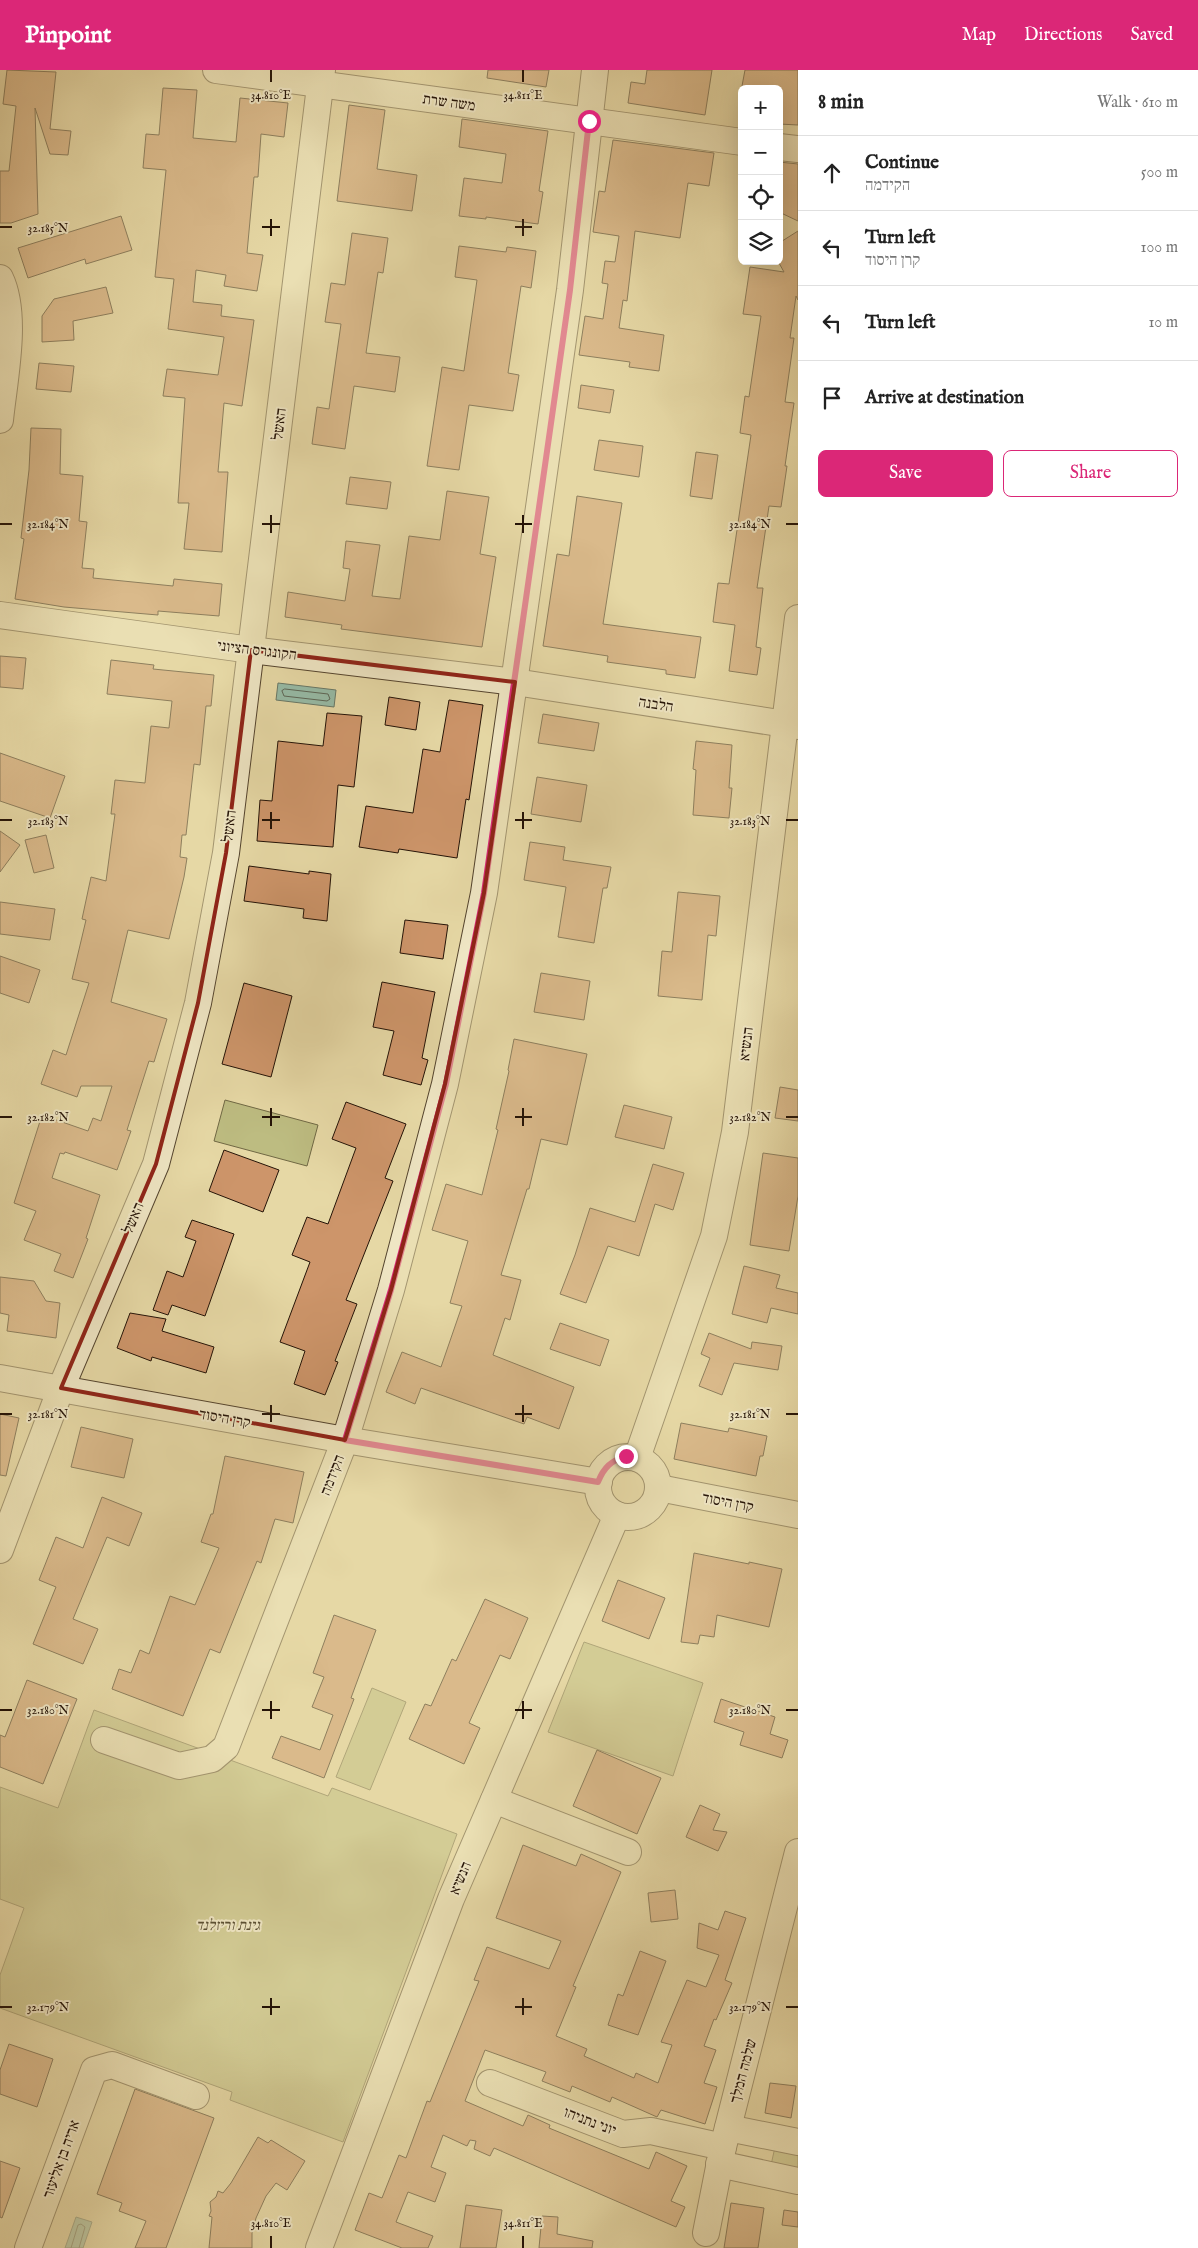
<!DOCTYPE html>
<meta charset="utf-8">
<style>
:root{--surface:#fff;--page:#f2f2f2;--text:#222;--muted:#767676;--line:#e0e0e0;--accent:#db2777}
body{margin:0;font-family:"IM FELL English","Frank Ruhl Libre",serif;background:var(--page);color:var(--text)}
.controls{position:absolute;right:15px;top:15px;display:grid;overflow:hidden;border-radius:8px;box-shadow:0 5px 20px #0002}
.controls button{width:45px;height:45px;display:grid;place-items:center;padding:0;border:0;border-bottom:1px solid var(--line);background:var(--surface);color:var(--text);font:25px sans-serif}
.stop{position:absolute;width:15px;height:15px;margin:-11px;border:4px solid #db2777;border-radius:50%;background:#fff}
.stop.end{background:#db2777;border-color:#fff;box-shadow:0 1px 5px #0008}
.list{margin:0;padding:0;list-style:none}
h2{display:flex;justify-content:space-between;align-items:center;height:65px;margin:0;padding:0 20px;font-size:21px}
h2 small{font-size:16px;font-weight:400;color:var(--muted)}
.list li{display:grid;grid-template-columns:32px 1fr auto;gap:15px;align-items:center;box-sizing:border-box;height:75px;padding:0 20px;border-top:1px solid var(--line)}
.list b{display:block;font-size:19px;white-space:nowrap}
.list p{margin:0;font-size:16px;white-space:nowrap;color:var(--muted)}
.list em{font-size:16px;font-style:normal;color:var(--muted)}
.actions{display:flex;gap:10px;padding:15px 20px}
.actions a{flex:1;padding:11px 0;border:1px solid var(--accent);border-radius:8px;text-align:center;font-size:18px;color:var(--accent)}
.actions .main{background:var(--accent);color:#fff}
.icon{flex:none;width:28px;height:28px;fill:none;stroke:currentColor;stroke-width:2;stroke-linecap:round;stroke-linejoin:round}
.map{position:relative;flex:none;width:798px;height:2178px;overflow:hidden}
header{display:flex;align-items:center;gap:30px;box-sizing:border-box;height:70px;padding:0 25px;background:var(--accent);color:#fff}
header strong{font-size:24px}
nav{display:flex;gap:28px;margin-inline-start:auto;font-size:18px}
main{display:flex}
aside{flex:1;background:var(--surface)}
.map>svg:first-child{display:block}
.green{fill:#bdbc81;stroke:#706844}
.water{fill:#96baa5;stroke:#687766}
.lines{fill:none;stroke-linecap:round;stroke-linejoin:round}
.shore{stroke:#5d6656;stroke-width:1}
.building{fill:#cd956a;stroke:#241307}
.minor-casing{stroke:#54442e;stroke-width:28}
.minor{stroke:#efe6c4;stroke-width:26}
.route{stroke:#db2777;stroke-width:6}
.marked{fill:none;stroke:#8f2418;stroke-width:4;stroke-linejoin:round}
.ticks{fill:none;stroke:#241307;stroke-width:2}
.labels{text-anchor:middle;stroke-width:4;stroke-linejoin:round;paint-order:stroke}
.street-label{font-size:15px;fill:#241307;stroke:#efe6c4}
.park-label{font-size:15px;font-style:italic;fill:#5a4e32;stroke:#efe6c4}
.ticks-label{font-size:12px;text-anchor:middle;fill:#241307;stroke:#efe6c4;stroke-width:4;stroke-linejoin:round;paint-order:stroke}
</style>
<header>
<strong>Pinpoint</strong>
<nav><a>Map</a><a>Directions</a><a>Saved</a></nav>
</header>
<main>
<div class="map">
<svg width="798" height="2178" viewBox="0 0 798 2178">
<rect width="100%" height="100%" fill="#e6d8a5"/>
<filter id="stains"><feTurbulence type="fractalNoise" baseFrequency=".004" numOctaves="4"/><feColorMatrix values="0 0 0 0 .2 0 0 0 0 .09 0 0 0 0 .02 0 0 0 .5 -.17"/></filter>
<radialGradient id="worn" r=".72"><stop offset=".6" stop-color="#630" stop-opacity="0"/><stop offset="1" stop-color="#630" stop-opacity=".3"/></radialGradient>
<g class="green">
<path d="M225,1030l93,25 -11,41 -93,-25z"/>
<path d="M584,1572l119,41 -30,93 -125,-44z"/>
<path d="M372,1618l34,14 -36,88 -34,-13z"/>
<path d="M94,1640l234,86 4,-8 125,46 -114,308 -113,-42 2,-8 -232,-84v-33l24,-67 -24,-9v-112l58,21z"/>
<path d="M775,2077l23,5v19l-27,-6z"/>
</g>
<g class="water">
<path d="M278,613l58,7 -2,17 -58,-7z"/>
<path d="M76,2147l16,5 -9,26h-18z"/>
</g>
<g class="lines">
<g class="shore">
<path d="M285,619l43,5 2,5 -3,2 -43,-5 -2,-5z"/>
<path d="M71,2178l7,-23 3,-1 4,3 -6,21"/>
</g>
</g>
<g class="building">
<path d="M7,0l49,2 -6,57 21,2 -3,24 -18,-1 -15,-46 3,106 -27,9h-11v-52h9l7,-65 -13,-2z"/>
<path d="M488,0h61l-3,17 -59,-9z"/>
<path d="M647,0h65l-7,45 -77,-12 3,-21 14,2z"/>
<path d="M745,0h53v55l-19,-1v-35l-37,-3z"/>
<path d="M163,18l34,2 -4,48 43,4 4,-44 48,5 -4,34 -23,-3 -3,43h-4l-7,76 16,2 -6,36 -33,-5 2,-11 -30,-5 -3,32 29,3 -1,11 33,4 -12,86 -18,-3 -6,69h10l-6,80 -38,-3 5,-46h-11l7,-105 -22,-2 4,-27 51,6 6,-38 -56,-8 6,-50 -19,-2 11,-107 -23,-2 3,-34 13,1z"/>
<path d="M349,35l36,5 -8,59 40,6 -5,36 -75,-10z"/>
<path d="M462,49l86,12 -9,60 4,1 -5,32 -52,-7v2l-27,-3 5,-38 38,5 4,-29 -47,-7z"/>
<path d="M613,70l101,13 -5,33 -21,-3 -8,55 -45,-7 -8,70 -4,-1 -4,28 45,7 -5,36 -30,-4 1,-5 -51,-7 6,-39 18,3 5,-35 -6,-1 3,-22 10,1 4,-26 -26,-4 6,-41 6,1z"/>
<path d="M779,92l19,2v57l-19,-9z"/>
<path d="M121,146l11,34 -46,14 -1,-5 -57,19 -10,-30z"/>
<path d="M798,161v69l-2,-4 -6,42h4l-9,64 9,1 -9,63h2l-6,41 -12,-1 -12,82h6l-7,59 5,1 -4,27 -28,-4 6,-46 -22,-3 5,-39 11,1 22,-149 -11,-2 5,-37 4,1 12,-81 -18,-2 7,-47 34,5 -5,-9v-20z"/>
<path d="M352,163l36,5 -5,35 -5,-1 -12,81 34,4 -5,35 -41,-6 -9,63 -33,-5 5,-37 12,2 12,-85 -16,-2 6,-39 14,2z"/>
<path d="M459,176l47,6 1,-5 29,4 -5,37 -10,-2 -13,87 11,2 -6,36 -44,-6 -10,65 -32,-4 15,-99 22,4 13,-91 -22,-3z"/>
<path d="M106,217l7,26 -40,8 1,19 -32,2v-26l12,-17z"/>
<path d="M39,293l35,3 -3,26 -35,-3z"/>
<path d="M581,315l33,5 -4,23 -32,-5z"/>
<path d="M31,358l30,1 -1,45 23,2 -4,45 8,1 -5,46 12,1 -1,9 80,8 1,-7 48,5 -3,32 -61,-5v4l-94,-8 -49,-8 9,-60 -3,-1 8,-68z"/>
<path d="M599,370l44,6 -4,31 -45,-7z"/>
<path d="M696,382l22,3 -6,44 -22,-3z"/>
<path d="M350,407l41,5 -4,27 -41,-5z"/>
<path d="M447,421l42,6 -9,57 16,3 -14,90 -141,-18 1,-4 -57,-8 3,-25 57,9 5,-32 -7,-1 3,-27 34,4 -8,51 28,3 9,-63 31,4z"/>
<path d="M577,426l45,7 -19,121 98,13 -6,41 -29,-4v-4l-59,-8 1,-6 -65,-10 14,-92 12,2z"/>
<path d="M0,586l26,2 -3,31 -23,-2z"/>
<path d="M111,590l43,5 -1,4 61,6 -3,31h-5l-6,59 -6,-1 -8,71h-4l-2,22 7,1 -3,19 -15,62 -41,-9 -17,72 56,17 -13,43 -5,-1 -22,69 4,1 -14,39 -52,-18 -1,2 -4,-1 -8,25 48,17 -14,43 2,1 -15,39 -19,-7 7,-17 -37,-14 12,-29 -22,-8 28,-88 46,16 5,-13 8,3 11,-35h-31l-4,11 -36,-13 12,-34 13,5 23,-72 -17,-4 14,-59 -4,-1 9,-42 15,4 9,-67h-4l4,-34 30,3 6,-57 18,2 3,-27 -65,-7z"/>
<path d="M389,627l31,5 -4,28 -31,-5z"/>
<path d="M449,630l34,5 -14,95 -3,-1 -9,59 -58,-9 -1,4 -39,-6 7,-41 47,7 10,-64 17,3z"/>
<path d="M327,643l35,3 -8,71 -16,-2 -5,62 -76,-6 3,-41 12,1 6,-60 45,5z"/>
<path d="M543,644l56,9 -5,28 -56,-8z"/>
<path d="M696,671l36,4 -3,43h3l-3,30 -36,-3 3,-45 -3,-1z"/>
<path d="M0,683l65,23 -15,42 -50,-17z"/>
<path d="M537,707l50,8 -6,37 -50,-8z"/>
<path d="M0,761l20,14 -20,27z"/>
<path d="M46,765l8,33 -20,5 -9,-33z"/>
<path d="M530,772l35,5 -2,13 48,7 -4,21h-4l-9,55 -36,-6 8,-50 -42,-7z"/>
<path d="M249,796l60,8v-3l22,3 -4,47 -24,-3 1,-9 -60,-8z"/>
<path d="M678,822l42,4 -4,40 -8,-1 -6,65 -44,-4 4,-45 10,1z"/>
<path d="M0,832l55,7 -5,31 -50,-6z"/>
<path d="M405,850l43,5 -5,34 -43,-6z"/>
<path d="M0,886l40,14 -11,33 -29,-10z"/>
<path d="M541,903l49,8 -6,39 -50,-8z"/>
<path d="M382,912l53,10 -13,66 6,2 -7,25 -38,-10 11,-44 -21,-4z"/>
<path d="M244,913l48,13 -21,81 -49,-13z"/>
<path d="M514,969l73,15 -20,91 -26,-6 -12,50h-2l-26,86 20,5 -11,40 -5,-2 -12,37 81,32 -15,42 -32,-12 -3,7 -103,-36 -6,16 -29,-12 16,-40 39,15 21,-61 -12,-3 18,-62 -36,-11 14,-46 36,11 16,-65 -2,-1 13,-58 -1,-1z"/>
<path d="M780,1017l18,3v31l-23,-3z"/>
<path d="M346,1032l60,22 -21,54 8,3 -47,119 11,4 -22,57 3,1 -13,33 -31,-11 11,-33 -25,-9 30,-80 -18,-7 15,-38 21,7 28,-76 -24,-9z"/>
<path d="M624,1035l48,12 -8,32 -49,-12z"/>
<path d="M224,1080l55,20 -16,42 -54,-21z"/>
<path d="M763,1083l35,5v38l-9,55 -39,-6z"/>
<path d="M653,1094l31,9 -11,37 -18,-6 -16,52 -31,-10 -22,57 -26,-9 15,-39 15,-47 45,14z"/>
<path d="M192,1150l42,14 -29,82 -33,-11 -4,10 -15,-5 14,-39 16,6 13,-36 -11,-4z"/>
<path d="M744,1196l36,9 -4,13 22,5v21l-27,-6 -4,15 -35,-9z"/>
<path d="M0,1207l34,4 12,20 14,2 -4,35 -49,-7 2,-16 -9,-2z"/>
<path d="M130,1243l36,6 -4,12 52,16 -8,26 -54,-16 -1,4 -34,-13z"/>
<path d="M560,1253l49,17 -9,26 -50,-17z"/>
<path d="M709,1263l42,16 1,-7 30,4 -4,24 -44,-7 -12,32 -23,-9 11,-28 -9,-4z"/>
<path d="M0,1344l19,4 -13,58 -6,-1z"/>
<path d="M681,1353l47,9 1,-4 38,8 -4,20h-3l-4,20 -82,-17z"/>
<path d="M81,1357l52,12 -9,39 -53,-11z"/>
<path d="M225,1386l79,16 -11,51 -18,-4 -14,44 -4,-2 -37,92 -10,-4 -27,67 -71,-27 7,-20 12,4 9,-23 9,4 21,-58 25,9 24,-57 -18,-6 10,-28h2z"/>
<path d="M102,1427l40,16 -13,33 -22,-9 -34,82 25,10 -15,35 -50,-20 23,-57 -17,-7 17,-43 27,11z"/>
<path d="M694,1483l55,11v-2l33,7 -13,58 -52,-12 -3,22 -14,-2 -2,9 -17,-2z"/>
<path d="M618,1510l47,18 -16,41 -47,-18z"/>
<path d="M485,1529l43,19 -18,41 -10,-4 -31,68 11,5 -16,36 -55,-25 16,-35 6,2 21,-47 4,2z"/>
<path d="M334,1545l42,15 -25,68 3,1 -30,79 -52,-20 9,-22 39,14 13,-35 -21,-8 12,-30 -11,-4z"/>
<path d="M27,1610l50,19 -34,85 -43,-17v-32l5,2z"/>
<path d="M721,1629l54,18 -5,17 18,6 -6,18 -42,-13 4,-13 -30,-10z"/>
<path d="M597,1680l64,28 -24,56 -64,-28z"/>
<path d="M700,1735l20,9 -7,16 14,2 -9,19 -32,-14z"/>
<path d="M523,1775l53,21 5,-12 40,18 -48,114 3,1 -20,49 31,13 -3,7 50,22 2,-5 22,10 14,-38 -11,-3 26,-62 19,7 13,-32 -22,-7 2,-25 19,7 7,-19 21,7 -21,62 7,3 -16,37 -2,-1 -10,27 12,4 -12,33 13,4 -12,37 -44,-14 -4,7 -45,-20 -2,5 -38,-16 -2,6 -28,-11 4,-9 -61,-22 -20,51 58,25 5,-11 22,10 -1,3 100,41 7,-17 31,14 -16,35 14,6 -9,20 -182,-79 -4,8 -16,-7 2,-8 -6,-1 -3,6 -24,-11 -12,32 15,6 -11,29 -27,-10 -12,30 37,14 -5,12h-26l-47,-18 14,-37 13,5 17,-43 7,3 21,-57 3,1 49,-121 -5,-1 13,-33 62,22 12,-28 -65,-23z"/>
<path d="M675,1820l3,29 -27,3 -3,-29z"/>
<path d="M640,1881l26,10 -28,74 -30,-10 10,-31 5,2z"/>
<path d="M9,1974l44,15 -16,48 -37,-13v-24z"/>
<path d="M770,2013l26,3 -5,32 -26,-5z"/>
<path d="M135,2019l79,29 -48,130h-31l11,-27 -27,-10 3,-8 -25,-9z"/>
<path d="M258,2067l10,6 3,-3 34,21 -18,29 -11,-7 -10,13 -10,22 -4,15v15h-43l3,-31 -3,-1 2,-5 -1,-9 6,-5 2,-6 5,2 8,-10z"/>
<path d="M0,2091l20,7 -18,50 -2,-1z"/>
<path d="M731,2133l33,5 -6,40h-34z"/>
<path d="M466,2135l36,5 -6,38h-36z"/>
<path d="M784,2140l14,2v15l-16,-2z"/>
<path d="M542,2146l16,1 -1,17 36,7 -1,7h-53z"/>
</g>
<g class="lines">
<g class="minor-casing">
<g id="minor">
<path d="M216,0l526,72"/>
<path d="M779,77l19,2"/>
<path d="M0,208c18,37 4,102 0,142"/>
<path d="M0,545l251,35 264,32 283,44"/>
<path d="M0,1308l345,62 254,42"/>
<circle cx="628" cy="1417" r="30"/>
<path d="M637,1388l77,-222 21,-104 63,-514"/>
<path d="M659,1418l139,27"/>
<path d="M0,1480l61,-162 95,-224 42,-161 28,-150 96,-783"/>
<path d="M104,1670l75,26 33,-7 14,-12 119,-307 46,-150 54,-206 39,-191 86,-603 25,-220"/>
<path d="M494,1730l134,52"/>
<path d="M490,2013l133,51 28,-3 72,16"/>
<path d="M728,2058l70,14"/>
<path d="M719,2094l79,17"/>
<path d="M706,2163l17,-86 75,-295"/>
<path d="M28,2178l66,-178 18,-5 84,31"/>
<path d="M319,2178l132,-349 166,-384"/>
</g>
</g>
<use href="#minor" class="minor"/>
</g>
<g class="lines">
<path class="route" d="M589,51l-19,169 -86,603 -38,191 -55,206 -46,150 253,42c6,-15 13,-21 28,-26"/>
</g>
<path d="M0 0H798V2178H0ZM251,580l264,32 -31,211 -39,191 -54,206 -46,150 -284,-52 95,-224 42,-161 28,-150z" fill="#e6d8a5" fill-opacity=".55" fill-rule="evenodd"/>
<path class="marked" d="M251,580l264,32 -31,211 -39,191 -54,206 -46,150 -284,-52 95,-224 42,-161 28,-150z"/>
<path class="ticks" d="M271,0v12M523,0v12M271,149v17M523,149v17M0,157h12M262,157h18M515,157h17M271,445v18M523,445v18M0,454h12M262,454h18M515,454h17M786,454h12M271,742v17M523,742v17M0,750h12M262,750h18M515,750h17M786,750h12M271,1038v18M523,1038v18M0,1047h12M262,1047h18M515,1047h17M786,1047h12M271,1335v17M523,1335v17M0,1344h12M262,1344h18M515,1344h17M786,1344h12M271,1631v18M523,1631v18M0,1640h12M262,1640h18M515,1640h17M786,1640h12M271,1928v17M523,1928v17M0,1937h12M262,1937h18M515,1937h17M786,1937h12M271,2166v12M523,2166v12"/>
<g class="labels">
<g class="street-label">
<text transform="translate(449 32) rotate(8)" y="5">משה שרת</text>
<text transform="translate(279 354) rotate(-83)" y="5">האשל</text>
<text transform="translate(257 580) rotate(7)" y="5">הקונגרס הציוני</text>
<text transform="translate(656 634) rotate(9)" y="5">הלבנה</text>
<text transform="translate(229 756) rotate(-83)" y="5">האשל</text>
<text transform="translate(746 974) rotate(-83)" y="5">הנשיא</text>
<text transform="translate(133 1148) rotate(-67)" y="5">האשל</text>
<text transform="translate(225 1348) rotate(10)" y="5">קרן היסוד</text>
<text transform="translate(332 1405) rotate(-69)" y="5">הקידמה</text>
<text transform="translate(728 1432) rotate(11)" y="5">קרן היסוד</text>
<text transform="translate(460 1808) rotate(-67)" y="5">הנשיא</text>
<text transform="translate(743 2001) rotate(-75)" y="5">שלמה המלך</text>
<text transform="translate(590 2051) rotate(21)" y="5">יוני נתניהו</text>
<text transform="translate(61 2089) rotate(-70)" y="5">אריה בן אליעזר</text>
</g>
<g class="park-label">
<text x="228" y="1860">גינת וריזלנד</text>
</g>
</g>
<g class="ticks-label">
<text x="271" y="29">34.810°E</text>
<text x="523" y="29">34.811°E</text>
<text x="48" y="162">32.185°N</text>
<text x="48" y="458">32.184°N</text>
<text x="750" y="458">32.184°N</text>
<text x="48" y="755">32.183°N</text>
<text x="750" y="755">32.183°N</text>
<text x="48" y="1051">32.182°N</text>
<text x="750" y="1051">32.182°N</text>
<text x="48" y="1348">32.181°N</text>
<text x="750" y="1348">32.181°N</text>
<text x="48" y="1644">32.180°N</text>
<text x="750" y="1644">32.180°N</text>
<text x="48" y="1941">32.179°N</text>
<text x="750" y="1941">32.179°N</text>
<text x="271" y="2157">34.810°E</text>
<text x="523" y="2157">34.811°E</text>
</g>
<rect width="100%" height="100%" filter="url(#stains)"/>
<rect width="100%" height="100%" fill="url(#worn)"/>
</svg>
<div class="controls">
<button>+</button>
<button>−</button>
<button><svg class="icon" aria-label="locate" viewBox="0 0 24 24"><circle cx="12" cy="12" r="6"/><path d="M12 2v4M12 18v4M2 12h4M18 12h4"/></svg></button>
<button><svg class="icon" aria-label="layers" viewBox="0 0 24 24"><path d="M12 4l9 5-9 5-9-5zM3 14l9 5 9-5"/></svg></button>
</div>
<div class="stop" style="left:589px;top:51px"></div>
<div class="stop end" style="left:626px;top:1386px"></div>
</div>
<aside>
<h2>8 min<small>Walk · 610 m</small></h2>
<ul class="list">
<li><svg class="icon" aria-label="ahead" viewBox="0 0 24 24"><path d="M12 20V5M6 11l6-6 6 6"/></svg><div><b>Continue</b><p>הקידמה</p></div><em>500 m</em></li>
<li><svg class="icon" aria-label="left" viewBox="0 0 24 24"><path d="M17 20v-9H6M10 6l-5 5 5 5"/></svg><div><b>Turn left</b><p>קרן היסוד</p></div><em>100 m</em></li>
<li><svg class="icon" aria-label="left" viewBox="0 0 24 24"><path d="M17 20v-9H6M10 6l-5 5 5 5"/></svg><div><b>Turn left</b></div><em>10 m</em></li>
<li><svg class="icon" aria-label="arrive" viewBox="0 0 24 24"><path d="M6 21V4h12l-3 4 3 4H6"/></svg><div><b>Arrive at destination</b></div></li>
</ul>
<div class="actions"><a class="main">Save</a><a>Share</a></div>
</aside>
</main>
